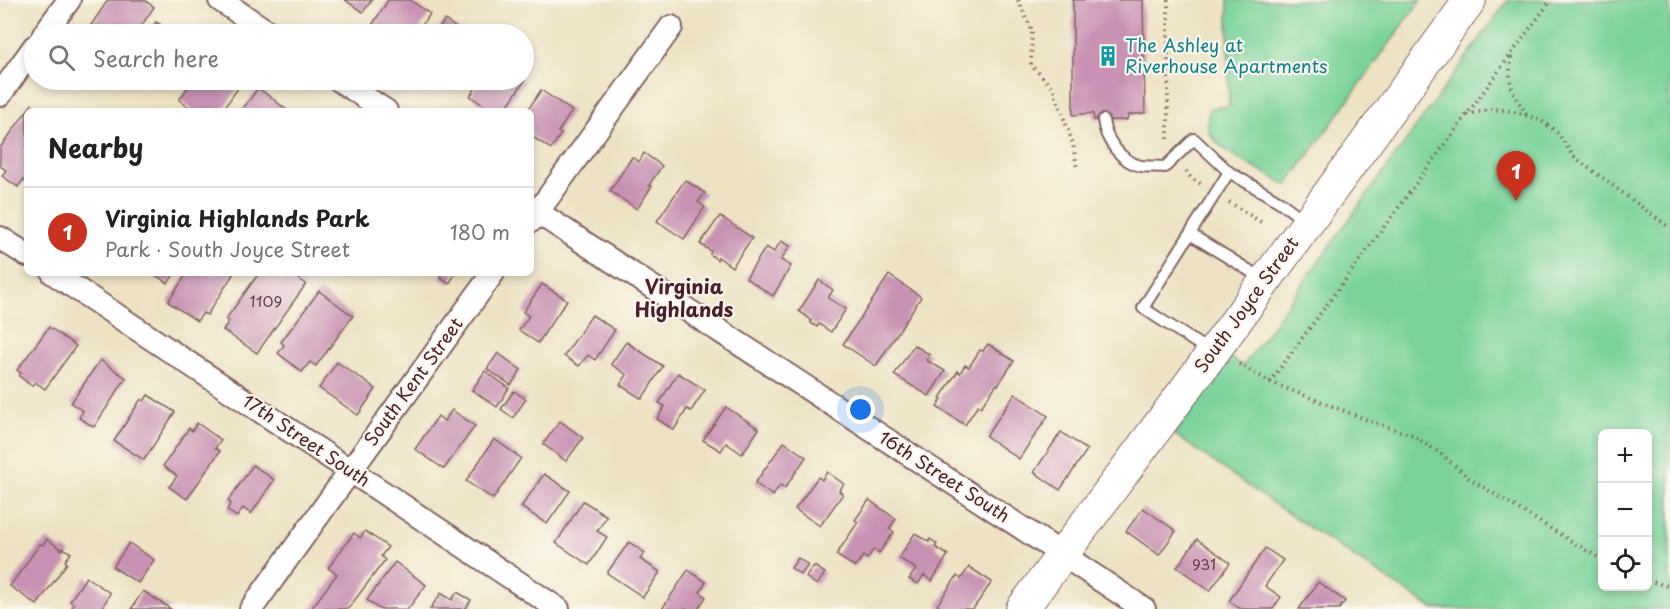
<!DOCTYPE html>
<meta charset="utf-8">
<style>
:root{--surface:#fff;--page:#f2f2f2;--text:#222;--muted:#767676;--line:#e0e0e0;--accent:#c8321e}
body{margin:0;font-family:"Playpen Sans",sans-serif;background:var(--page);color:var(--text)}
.controls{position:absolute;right:18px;bottom:18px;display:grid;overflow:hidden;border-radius:9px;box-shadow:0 3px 9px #0003}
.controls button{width:54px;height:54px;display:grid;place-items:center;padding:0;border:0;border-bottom:2px solid var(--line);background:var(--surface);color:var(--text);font:30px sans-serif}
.you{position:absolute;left:861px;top:410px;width:21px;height:21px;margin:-15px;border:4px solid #fff;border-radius:50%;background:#1a73e8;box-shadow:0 0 0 9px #1a73e833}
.badge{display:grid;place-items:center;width:39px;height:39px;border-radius:50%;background:var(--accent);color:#fff;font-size:20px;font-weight:700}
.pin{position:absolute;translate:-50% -50px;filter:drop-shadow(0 2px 3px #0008)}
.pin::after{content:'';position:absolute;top:32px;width:21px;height:18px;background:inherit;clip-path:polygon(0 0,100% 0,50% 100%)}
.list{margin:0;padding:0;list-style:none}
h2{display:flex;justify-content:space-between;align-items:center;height:78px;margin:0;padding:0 24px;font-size:26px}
h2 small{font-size:20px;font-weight:400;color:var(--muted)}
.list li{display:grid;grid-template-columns:39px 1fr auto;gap:18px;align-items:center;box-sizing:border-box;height:90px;padding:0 24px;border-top:2px solid var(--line)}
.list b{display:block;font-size:22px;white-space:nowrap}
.list p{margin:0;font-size:20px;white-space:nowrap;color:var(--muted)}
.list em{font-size:20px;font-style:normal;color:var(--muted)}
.icon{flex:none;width:33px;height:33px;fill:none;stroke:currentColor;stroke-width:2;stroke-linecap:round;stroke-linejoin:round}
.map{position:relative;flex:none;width:1670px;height:609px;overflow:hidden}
.search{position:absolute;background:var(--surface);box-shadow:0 3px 9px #0003;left:24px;top:24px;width:510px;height:66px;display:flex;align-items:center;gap:15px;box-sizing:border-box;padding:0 21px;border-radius:33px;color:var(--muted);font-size:22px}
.panel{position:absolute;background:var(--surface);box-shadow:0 3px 9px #0003;left:24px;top:108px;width:510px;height:168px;border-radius:9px}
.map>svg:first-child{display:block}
.green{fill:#78d299;stroke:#617862;stroke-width:1.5;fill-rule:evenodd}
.building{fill:#c792b3}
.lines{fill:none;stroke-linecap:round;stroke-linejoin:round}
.lane-casing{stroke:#836460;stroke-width:14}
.street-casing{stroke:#836460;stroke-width:26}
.secondary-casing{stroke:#836460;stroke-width:34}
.path{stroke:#836460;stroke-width:4;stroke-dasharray:1.5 4.5;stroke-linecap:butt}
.lane{stroke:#fff;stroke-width:10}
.street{stroke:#fff;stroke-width:22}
.secondary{stroke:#fff;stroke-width:32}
.labels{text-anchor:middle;stroke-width:4.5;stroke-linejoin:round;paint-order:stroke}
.number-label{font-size:15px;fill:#693c4d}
.culture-label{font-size:18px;fill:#0d838f;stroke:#fbf7ec;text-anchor:start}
.street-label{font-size:18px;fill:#4a1f2b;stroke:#fbf7ec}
.neighbourhood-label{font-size:20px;font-weight:bold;fill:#4a1f2b;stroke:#fbf7ec}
</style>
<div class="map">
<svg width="1670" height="609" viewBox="0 0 1670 609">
<rect width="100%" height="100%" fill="#fbf7ec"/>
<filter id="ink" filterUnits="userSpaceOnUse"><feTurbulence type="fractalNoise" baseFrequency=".0167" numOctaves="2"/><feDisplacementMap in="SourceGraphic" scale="12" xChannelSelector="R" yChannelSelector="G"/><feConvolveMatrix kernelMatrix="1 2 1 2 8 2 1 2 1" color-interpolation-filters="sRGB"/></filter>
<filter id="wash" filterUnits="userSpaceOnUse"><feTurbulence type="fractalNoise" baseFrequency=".008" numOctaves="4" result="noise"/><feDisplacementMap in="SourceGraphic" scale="24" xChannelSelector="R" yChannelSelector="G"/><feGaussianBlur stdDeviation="1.35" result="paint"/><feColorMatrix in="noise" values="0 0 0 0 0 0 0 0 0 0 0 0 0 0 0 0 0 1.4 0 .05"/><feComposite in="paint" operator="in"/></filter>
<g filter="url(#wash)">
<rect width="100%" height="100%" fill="#ede3c3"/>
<g class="green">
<path d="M1228,0h193l-134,185c-20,-12 -70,-32 -78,-54 -3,-8 -1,-15 1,-23l19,-2z"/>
<path d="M1508,0h162v609h-237l-155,-102 -104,-73 56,-77 13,9zM1602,434h46v152h-46z"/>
</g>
<g id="blocks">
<g class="building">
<path d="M108,0h36l10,7 -18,27h-14l-3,-2 -2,2h-12l-14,-9z"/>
<path d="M345,0h27l-9,12z"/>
<path d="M388,0h22l20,14 -14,20h-40l-7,-4z"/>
<path d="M1073,0h70l2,113 -17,2 -1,5h-33l-1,-7 -20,2z"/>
<path d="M445,20l16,11 5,3h-31z"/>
<path d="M156,22l20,12h-28z"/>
<path d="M193,80h48l2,1 -21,30h-28l-15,-11z"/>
<path d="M481,80h44l-21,31h-12l-22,-15z"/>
<path d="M258,88l15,11 15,12h-47z"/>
<path d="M541,90l31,21 -14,21 3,2 -10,15 -20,-13v-25h-4z"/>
<path d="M32,104l9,7h-14v69l-2,2 -2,-2 -5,7 -16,-11 4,-6 -6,-4v-18z"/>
<path d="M644,153l18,13 -13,19 3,1 -15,23 -27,-18 22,-34 7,5z"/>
<path d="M685,180l20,13 -7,9 7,5 -21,32 -27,-18z"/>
<path d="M720,216l32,22 -20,29 -14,-10 -1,3 -7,-6 1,-3 -11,-7z"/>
<path d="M781,241l9,5 -9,14 10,6 -18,30 -27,-18 20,-31 8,5z"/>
<path d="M152,273h23l-7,10z"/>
<path d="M187,273h47l-27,42 -4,-2 -6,8 -29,-19z"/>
<path d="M259,273h16l6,4 3,-4h6l16,11 -49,69 -34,-23 6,-9 -3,-2z"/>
<path d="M443,273h13l-7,11 -9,-7z"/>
<path d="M889,275l32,22 -45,69 -33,-22z"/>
<path d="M819,280l14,10 -5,8 18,11 -15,23 -12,-8 -2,3 -6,-4v-3l-12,-9z"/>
<path d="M542,284l25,16 -29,43 -19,-13 10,-14 -6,-4z"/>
<path d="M319,291l34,25 -37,50 -6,-4 -8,10 -24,-19 6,-8 -3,-3z"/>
<path d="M592,315l23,15 -20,30 -7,-5 -9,11 -15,-10z"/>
<path d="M49,327l27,19 -31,43 -10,-7 -3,4 -13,-10 2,-3 -4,-3z"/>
<path d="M626,342l37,24 -21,33 -22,-14 7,-10 -16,-11z"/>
<path d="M988,344l26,17 -16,24 -1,-1 -16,23 -3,-2 -13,20 -28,-18 5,-8 -2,-1 18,-27 2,2 5,-8 4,2 11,-17 3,1z"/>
<path d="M914,345l16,10 -4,5 19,11 -16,25 -35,-21z"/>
<path d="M498,353l23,17 -10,15 -24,-16z"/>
<path d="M100,360l26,18 -32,49 -15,-9 4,-7 -12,-8z"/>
<path d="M337,362l39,27 -18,26 -39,-27z"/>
<path d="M485,371l24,17 -12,19 -25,-17z"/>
<path d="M678,373l27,17 -14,21 -4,-2 -13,21 -17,-11 8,-13 -6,-3z"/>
<path d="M514,391l12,8 -13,19 -12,-9z"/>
<path d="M1015,394l33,22 -29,43 -33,-23z"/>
<path d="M148,395l27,17 -31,48 -30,-19 27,-42 3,2z"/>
<path d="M726,407l33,22 -17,25 -16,-11 -5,8 -18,-11z"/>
<path d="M452,410l23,16 -31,43 -29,-20 23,-33 6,5z"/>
<path d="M560,421l23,17 -17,23 -23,-17z"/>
<path d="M197,423l24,17 -6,8 5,3 -33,48 -18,-12 8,-11 -14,-10 26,-38 3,3z"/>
<path d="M1061,432l26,18 -27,40 -26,-18z"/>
<path d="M494,439l27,19 -28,41 -27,-18z"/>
<path d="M784,442l22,15 -21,31 -5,-3 -7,11 -18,-13z"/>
<path d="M253,465l21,15 -23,34 -8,-6 -6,9 -10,-7 4,-7 -3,-2z"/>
<path d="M827,472l17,12 -5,7 4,3 -23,32 -25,-17 23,-32 4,3z"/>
<path d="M544,474l26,17 -23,33 -26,-17z"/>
<path d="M869,500l27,19 -7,10 5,3 -15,21 -5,-4 -7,10 -4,-3 -8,11 -19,-12 22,-33 -3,-2z"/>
<path d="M583,501l24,15 -10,15 10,6 -18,28 -33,-22z"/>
<path d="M1143,508l33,23 -17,24 -33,-24z"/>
<path d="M365,531l23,16 -7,9 4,4 -37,49h-37l26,-35 -9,-6 26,-35 6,5z"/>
<path d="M915,533l14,9 1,-3 7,5 -2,3 13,8 -16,26 -8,-6 -6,9 -9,-5 7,-10 -17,-11z"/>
<path d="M47,539l15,11 1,-2 8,5 -6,8 2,2 -30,42 -27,-19 30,-42 3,1z"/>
<path d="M1197,539l33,24 -20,28 -33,-24z"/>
<path d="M629,542l16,11 -5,6 20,13 -17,25 -36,-24z"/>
<path d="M129,543l25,17 -16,23 -25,-16z"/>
<path d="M1265,548l18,12 -18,26 16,11 -8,12h-32l-12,-8z"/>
<path d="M798,558l10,7 -7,10 -10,-7z"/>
<path d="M395,562l31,23 -18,24h-29l-12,-9z"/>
<path d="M814,566l11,7 -8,12 -11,-8z"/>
<path d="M969,567l23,15 -19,27h-30l-6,-4 20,-29 4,3z"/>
<path d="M688,570l18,12 -6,10 6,5 -8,12h-36z"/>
<path d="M86,577l24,16 -8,16h-31l3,-5 -4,-3z"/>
<path d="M1318,582l27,19 -6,8h-40z"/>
<path d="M143,591l28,18h-40z"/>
<path d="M457,592l14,8 -5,8 2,1h-38l11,-16 11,7z"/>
</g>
</g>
</g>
<g filter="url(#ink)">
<use href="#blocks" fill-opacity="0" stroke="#836460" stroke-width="1.5"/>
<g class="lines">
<g class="lane-casing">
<g id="lane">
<path d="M1103,120c2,19 18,42 38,46 8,1 16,0 24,1l29,-28 35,33 51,30 25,19"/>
<path d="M1190,234l73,45"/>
<path d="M1209,351l-66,-43 86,-136"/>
</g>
</g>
<g class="street-casing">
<g id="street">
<path d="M220,0l51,34"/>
<path d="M44,34l25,-34"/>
<path d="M339,80l47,31"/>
<path d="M0,95l34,-48"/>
<path d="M531,208l514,335 99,66"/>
<path d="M531,221l140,-194"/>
<path d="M0,238l27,17"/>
<path d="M53,273l505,336"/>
<path d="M251,609l242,-336"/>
</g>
</g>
<g class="secondary-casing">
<path id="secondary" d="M1022,609l195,-262 253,-347"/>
</g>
<g class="path">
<path d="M1018,0l14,30 -1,35 22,23 20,56 4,25"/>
<path d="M1512,57c-6,26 1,38 16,59"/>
<path d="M1467,115l25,-6 19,2 28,8 19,14 15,23 97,72"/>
<path d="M1168,139v-139"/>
<path d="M1186,171l5,7 12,7"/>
<path d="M1229,202l35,22"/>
<path d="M1239,364l31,18 108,42 34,11 28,18 30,26 132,81"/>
<path d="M1270,382l281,-382"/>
<path d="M1648,580l22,7"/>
</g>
<use href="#lane" class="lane"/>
<use href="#street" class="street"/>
<use href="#secondary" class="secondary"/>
</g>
</g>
<defs>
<g id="building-bare" transform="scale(1.62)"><path d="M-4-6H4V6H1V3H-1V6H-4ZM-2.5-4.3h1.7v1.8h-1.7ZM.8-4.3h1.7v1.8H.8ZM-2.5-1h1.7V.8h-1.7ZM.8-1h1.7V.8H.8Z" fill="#0f9aa8" stroke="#fbf7ec" stroke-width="2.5" paint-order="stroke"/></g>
</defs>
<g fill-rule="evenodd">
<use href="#building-bare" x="1108" y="56"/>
</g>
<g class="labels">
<g class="number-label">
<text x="266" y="307">1109</text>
<text x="1204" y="570">931</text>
</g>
<g class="culture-label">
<text x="1125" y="52">The Ashley at<tspan x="1125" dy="21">Riverhouse Apartments</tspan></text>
</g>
<g class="street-label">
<text transform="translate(1247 305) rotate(-54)" y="6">South Joyce Street</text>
<text transform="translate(414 382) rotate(-54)" y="6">South Kent Street</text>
<text transform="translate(306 441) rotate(34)" y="6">17th Street South</text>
<text transform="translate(944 477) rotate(33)" y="6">16th Street South</text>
</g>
<g class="neighbourhood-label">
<text x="684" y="294">Virginia<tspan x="684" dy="23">Highlands</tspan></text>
</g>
</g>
</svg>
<div class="controls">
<button>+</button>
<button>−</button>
<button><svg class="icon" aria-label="locate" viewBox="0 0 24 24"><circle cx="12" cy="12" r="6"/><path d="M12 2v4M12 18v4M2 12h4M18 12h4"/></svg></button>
</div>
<div class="you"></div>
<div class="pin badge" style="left:1516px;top:201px">1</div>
<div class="search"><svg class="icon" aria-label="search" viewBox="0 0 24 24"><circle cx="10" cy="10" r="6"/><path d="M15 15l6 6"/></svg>Search here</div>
<section class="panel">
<h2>Nearby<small></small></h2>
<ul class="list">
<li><span class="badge">1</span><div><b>Virginia Highlands Park</b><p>Park · South Joyce Street</p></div><em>180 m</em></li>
</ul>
</section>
</div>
